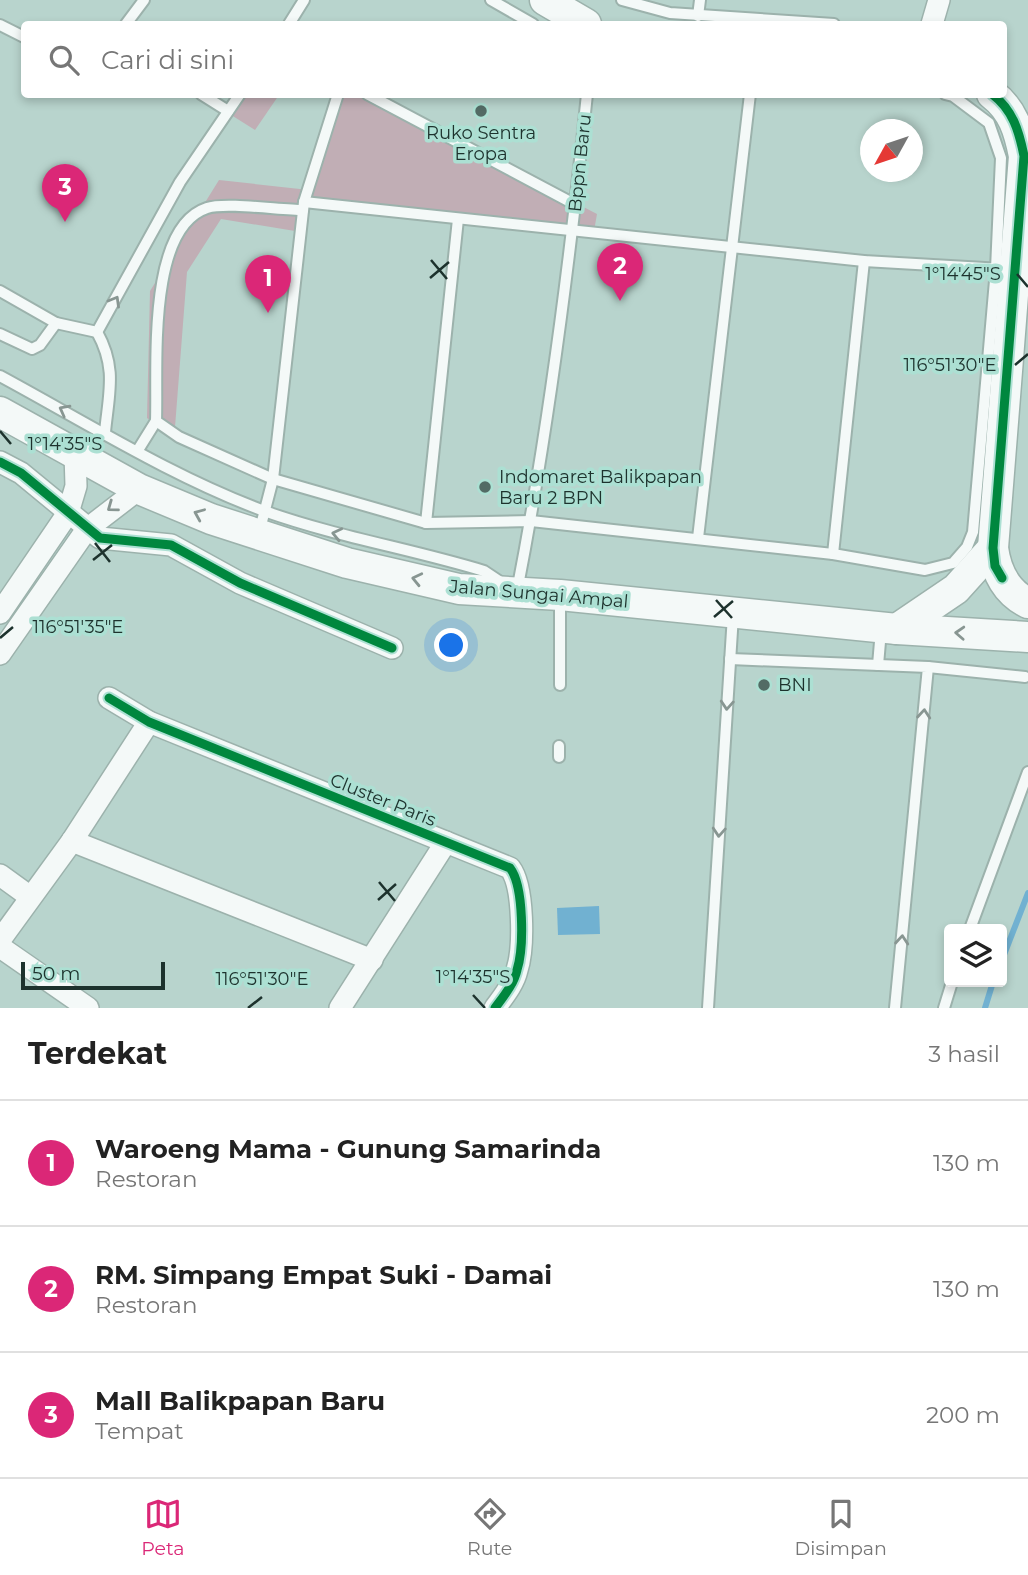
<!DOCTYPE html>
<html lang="id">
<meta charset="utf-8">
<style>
:root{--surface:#fff;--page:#f2f2f2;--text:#222;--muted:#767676;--line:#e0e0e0;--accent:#db2777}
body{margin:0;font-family:Montserrat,sans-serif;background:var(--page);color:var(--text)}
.controls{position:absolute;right:21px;bottom:21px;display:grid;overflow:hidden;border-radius:7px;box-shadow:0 4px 10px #0003}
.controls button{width:63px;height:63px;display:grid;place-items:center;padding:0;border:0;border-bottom:2px solid var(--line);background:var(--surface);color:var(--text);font:35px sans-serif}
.compass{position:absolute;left:860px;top:119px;width:63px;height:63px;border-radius:50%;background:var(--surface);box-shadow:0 4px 10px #0003;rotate:230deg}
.scale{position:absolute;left:21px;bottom:18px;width:144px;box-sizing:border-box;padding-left:7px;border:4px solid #1d322d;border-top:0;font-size:19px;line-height:24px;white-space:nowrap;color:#1d322d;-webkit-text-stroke:5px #ace0d3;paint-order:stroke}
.you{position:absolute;left:452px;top:646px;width:24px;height:24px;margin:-18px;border:5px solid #fff;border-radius:50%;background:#1a73e8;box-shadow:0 0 0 10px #1a73e833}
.badge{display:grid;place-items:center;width:46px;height:46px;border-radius:50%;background:var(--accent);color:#fff;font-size:23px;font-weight:700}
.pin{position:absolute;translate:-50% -58px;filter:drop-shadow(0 2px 4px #0008)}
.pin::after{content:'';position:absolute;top:37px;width:24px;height:21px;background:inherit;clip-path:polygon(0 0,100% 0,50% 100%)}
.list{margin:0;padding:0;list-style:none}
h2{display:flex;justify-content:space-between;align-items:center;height:91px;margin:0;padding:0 28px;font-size:30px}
h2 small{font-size:23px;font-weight:400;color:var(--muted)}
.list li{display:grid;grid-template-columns:46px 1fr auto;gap:21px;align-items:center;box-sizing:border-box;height:126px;padding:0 28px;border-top:2px solid var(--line)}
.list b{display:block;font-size:26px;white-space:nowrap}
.list p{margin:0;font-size:23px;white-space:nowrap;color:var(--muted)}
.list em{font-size:23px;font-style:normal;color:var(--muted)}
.icon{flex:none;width:38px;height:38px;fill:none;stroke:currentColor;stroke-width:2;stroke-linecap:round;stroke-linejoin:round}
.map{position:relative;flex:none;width:1028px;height:1008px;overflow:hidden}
.search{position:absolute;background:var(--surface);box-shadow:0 4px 10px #0003;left:21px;right:21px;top:21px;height:77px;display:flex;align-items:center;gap:18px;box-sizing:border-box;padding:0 24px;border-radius:7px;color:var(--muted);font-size:26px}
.sheet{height:469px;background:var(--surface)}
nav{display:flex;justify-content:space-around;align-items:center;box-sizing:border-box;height:98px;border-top:2px solid var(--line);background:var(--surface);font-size:19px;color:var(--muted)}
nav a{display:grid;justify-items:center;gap:4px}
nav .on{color:var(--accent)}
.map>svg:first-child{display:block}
.green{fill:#c1aeb5}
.water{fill:#71b1d1}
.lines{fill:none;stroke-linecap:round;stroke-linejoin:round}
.stream{stroke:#71b1d1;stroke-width:6}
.service-casing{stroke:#9cb2ac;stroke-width:14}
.minor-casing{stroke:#9cb2ac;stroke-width:24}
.secondary-casing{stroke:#9cb2ac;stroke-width:33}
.service{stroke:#f4f9f8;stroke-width:10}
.minor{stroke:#f4f9f8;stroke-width:21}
.secondary{stroke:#f4f9f8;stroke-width:30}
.cycleway-casing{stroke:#ace0d3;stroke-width:13}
.cycleway{stroke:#00873e;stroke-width:9}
.oneway{stroke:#889692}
.ticks{fill:none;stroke:#1d322d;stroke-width:2.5}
.poi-dot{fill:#536b65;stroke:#ace0d3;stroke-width:2.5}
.labels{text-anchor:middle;stroke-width:7;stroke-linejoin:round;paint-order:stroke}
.poi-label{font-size:18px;fill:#1d322d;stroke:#ace0d3;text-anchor:start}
.street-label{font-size:18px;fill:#1d322d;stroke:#ace0d3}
.ticks-label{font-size:18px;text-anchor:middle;fill:#1d322d;stroke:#ace0d3;stroke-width:7;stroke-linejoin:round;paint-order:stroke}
</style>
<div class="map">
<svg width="1028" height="1008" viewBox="0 0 1028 1008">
<rect width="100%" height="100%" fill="#b8d4cd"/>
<g class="green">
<path d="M241,95h38l-24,35 -27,-17z"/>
<path d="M328,95h39l230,119 -3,17 -289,-29 -4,30 -80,-13 -34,53 -13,168 -27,-22 3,-127 69,-111 90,10 27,-91z"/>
</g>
<path class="water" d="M599,906l1,28 -42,1 -1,-27z"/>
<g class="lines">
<g class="stream">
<path d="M1002,960l26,-67"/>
<path d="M985,1008l8,-26"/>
</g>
<g class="service-casing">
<g id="service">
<path d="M491,0l42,24"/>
<path d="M622,0l48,13 164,11"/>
<path d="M698,16l2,-16"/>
<path d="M126,24l18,-24"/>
<path d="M289,24l15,-24"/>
<path d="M0,25l24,12"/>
<path d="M201,94l27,17"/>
<path d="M367,94l209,111"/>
<path d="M304,202l560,59 138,8"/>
<path d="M303,210c-22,0 -78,-8 -96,-2 -61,20 -49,161 -51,213l23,16 94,42 153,44 105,-2 302,33 92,16 28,-7 14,-16 6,-15 23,-263 5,-111 -12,-35 -36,-27 -8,-2"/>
<path d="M0,291l56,32 41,9 83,-150 60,-88"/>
<path d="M97,332c20,36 12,60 8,100"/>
<path d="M0,334l32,15 8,-4 16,-22"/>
<path d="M0,376c87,47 174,102 267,136 71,25 145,37 217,59l18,12"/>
<path d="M138,450l18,-29"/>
<path d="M426,523l32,-304"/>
<path d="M259,533l14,-54 31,-277 34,-108"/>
<path d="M698,538l52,-444"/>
<path d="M833,554l31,-293"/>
<path d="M517,591c32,-164 53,-331 70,-497"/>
<path d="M730,659l198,8 -33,341"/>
<path d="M878,665l3,-35"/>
<path d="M928,667l97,10"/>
<path d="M560,685v-88"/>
<path d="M559,746v11"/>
<path d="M970,929l58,-157"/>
<path d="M708,1008l25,-393"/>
<path d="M944,1008l8,-26"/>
</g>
</g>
<g class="minor-casing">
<g id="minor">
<path d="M932,24l7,-24"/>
<path d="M0,462l21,11 79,65 71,7 69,38 152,65"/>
<path d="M0,613l68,-100 8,-27 -1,-33"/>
<path d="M0,654l87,-125 52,-40"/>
<path d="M109,698l40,24 361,146c14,18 14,80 7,102 -3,14 -14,27 -22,38"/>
<path d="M72,841l300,119"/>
<path d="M0,875l29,21"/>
<path d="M0,940l72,-99 77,-119"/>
<path d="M0,947l88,61"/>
<path d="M340,1008l106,-166"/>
</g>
</g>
<g class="secondary-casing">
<g id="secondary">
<path d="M545,0l41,24"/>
<path d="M992,94c21,16 27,37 32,62l-31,392c3,23 13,44 35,55"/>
<path d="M0,412l139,77 72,30 136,44 112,26 101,6 337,34 131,8"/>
<path d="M897,629l59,-40 37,-41"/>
</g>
</g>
<use href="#service" class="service"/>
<use href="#minor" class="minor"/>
<use href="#secondary" class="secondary"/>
<g class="cycleway-casing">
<g id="cycleway">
<path d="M992,94c21,16 27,37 32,62l-31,392 2,18 7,12"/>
<path d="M0,462l21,11 79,65 71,7 69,38 152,65"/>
<path d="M109,698l40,24 361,146c14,18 14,80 7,102 -3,14 -14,27 -22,38"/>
</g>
</g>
<use href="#cycleway" class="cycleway"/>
</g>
<defs><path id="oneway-chevron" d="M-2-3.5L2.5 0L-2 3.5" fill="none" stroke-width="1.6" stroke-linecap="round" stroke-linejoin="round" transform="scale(1.75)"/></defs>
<g class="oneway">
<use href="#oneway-chevron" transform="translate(115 301) rotate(-60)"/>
<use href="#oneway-chevron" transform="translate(64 410) rotate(-152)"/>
<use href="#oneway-chevron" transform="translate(112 507) rotate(144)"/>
<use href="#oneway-chevron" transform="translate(199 514) rotate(-157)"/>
<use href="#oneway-chevron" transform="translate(337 534) rotate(-167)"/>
<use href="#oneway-chevron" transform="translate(417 579) rotate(-167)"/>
<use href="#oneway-chevron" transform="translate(960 633) rotate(-177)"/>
<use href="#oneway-chevron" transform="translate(727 705) rotate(94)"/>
<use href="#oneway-chevron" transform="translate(924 714) rotate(-85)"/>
<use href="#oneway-chevron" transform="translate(719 832) rotate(94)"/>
<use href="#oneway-chevron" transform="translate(902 940) rotate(-85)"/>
</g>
<path class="ticks" d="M431,260l16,19M1017,274l11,13M430,278l19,-16M1015,365l13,-11M0,431l11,13M95,543l15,19M93,560l19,-15M716,600l16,18M714,617l19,-16M0,638l13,-11M379,882l16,19M378,900l18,-16M473,995l12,13M248,1008l14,-11"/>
<g class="poi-dot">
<circle cx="481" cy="111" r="7"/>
<circle cx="485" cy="487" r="7"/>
<circle cx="764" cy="685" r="7"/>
</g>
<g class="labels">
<g class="poi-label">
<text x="481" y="139" text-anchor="middle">Ruko Sentra<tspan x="481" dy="21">Eropa</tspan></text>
<text x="499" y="483">Indomaret Balikpapan<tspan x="499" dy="21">Baru 2 BPN</tspan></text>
<text x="778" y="691">BNI</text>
</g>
<g class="street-label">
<text transform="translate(580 163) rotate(-84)" y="6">Bppn Baru</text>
<text transform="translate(539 594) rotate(5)" y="6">Jalan Sungai Ampal</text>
<text transform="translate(383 800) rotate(22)" y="6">Cluster Paris</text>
</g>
</g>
<g class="ticks-label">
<text x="963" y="280">1°14'45"S</text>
<text x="950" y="371">116°51'30"E</text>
<text x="65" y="450">1°14'35"S</text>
<text x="78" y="633">116°51'35"E</text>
<text x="473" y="983">1°14'35"S</text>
<text x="262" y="985">116°51'30"E</text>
</g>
</svg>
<div class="controls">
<button><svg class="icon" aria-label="layers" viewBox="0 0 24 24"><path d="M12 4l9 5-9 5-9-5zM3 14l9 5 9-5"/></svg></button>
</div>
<svg class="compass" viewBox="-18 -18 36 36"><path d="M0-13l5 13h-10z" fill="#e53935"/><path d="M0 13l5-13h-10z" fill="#767676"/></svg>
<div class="scale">50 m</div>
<div class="you"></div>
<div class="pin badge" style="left:268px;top:313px">1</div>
<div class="pin badge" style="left:620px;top:301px">2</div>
<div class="pin badge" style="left:65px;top:222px">3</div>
<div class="search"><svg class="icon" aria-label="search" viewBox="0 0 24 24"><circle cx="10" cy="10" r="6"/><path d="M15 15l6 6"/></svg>Cari di sini</div>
</div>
<section class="sheet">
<h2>Terdekat<small>3 hasil</small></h2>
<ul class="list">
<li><span class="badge">1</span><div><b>Waroeng Mama - Gunung Samarinda</b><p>Restoran</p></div><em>130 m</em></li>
<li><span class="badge">2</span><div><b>RM. Simpang Empat Suki - Damai</b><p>Restoran</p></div><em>130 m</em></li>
<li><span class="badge">3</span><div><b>Mall Balikpapan Baru</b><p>Tempat</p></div><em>200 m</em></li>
</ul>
</section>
<nav>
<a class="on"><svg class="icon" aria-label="map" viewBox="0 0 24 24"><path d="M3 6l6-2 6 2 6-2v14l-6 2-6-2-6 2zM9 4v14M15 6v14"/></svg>Peta</a>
<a><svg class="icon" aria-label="directions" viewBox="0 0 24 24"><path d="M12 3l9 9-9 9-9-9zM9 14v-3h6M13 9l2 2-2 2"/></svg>Rute</a>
<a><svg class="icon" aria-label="saved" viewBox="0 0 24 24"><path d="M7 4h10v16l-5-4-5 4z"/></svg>Disimpan</a>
</nav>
